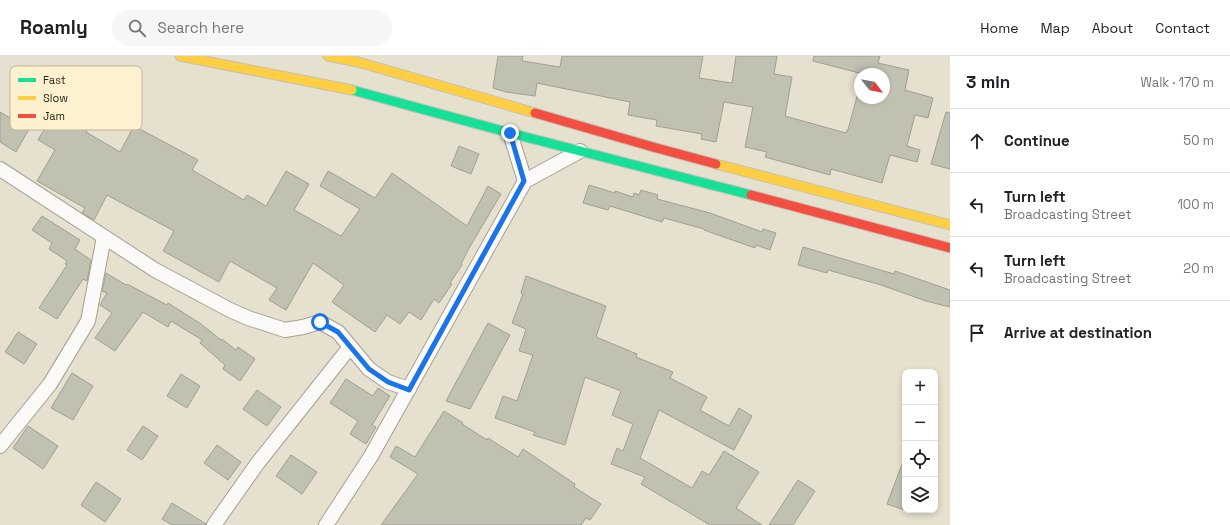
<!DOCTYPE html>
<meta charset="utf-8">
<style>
:root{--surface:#fff;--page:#f6f6f6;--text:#202124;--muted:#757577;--line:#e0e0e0}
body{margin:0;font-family:"Space Grotesk",sans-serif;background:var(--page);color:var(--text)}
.controls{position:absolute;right:12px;bottom:12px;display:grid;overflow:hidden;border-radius:8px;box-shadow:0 2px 6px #0003}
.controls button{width:36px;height:36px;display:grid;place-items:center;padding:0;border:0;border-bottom:1px solid var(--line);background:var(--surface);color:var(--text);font:20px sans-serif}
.compass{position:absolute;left:854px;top:12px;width:36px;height:36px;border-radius:50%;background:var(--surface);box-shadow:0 2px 6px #0003;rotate:121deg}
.stop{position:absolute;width:12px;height:12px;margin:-9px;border:3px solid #1a73e8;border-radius:50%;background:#fff}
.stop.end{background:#1a73e8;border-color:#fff;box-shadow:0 1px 4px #0008}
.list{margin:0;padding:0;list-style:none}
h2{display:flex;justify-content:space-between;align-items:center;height:52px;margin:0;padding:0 16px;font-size:17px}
h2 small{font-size:13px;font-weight:400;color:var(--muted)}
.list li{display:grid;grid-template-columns:26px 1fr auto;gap:12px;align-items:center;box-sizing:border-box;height:64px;padding:0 16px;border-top:1px solid var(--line)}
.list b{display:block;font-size:15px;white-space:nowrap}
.list p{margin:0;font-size:13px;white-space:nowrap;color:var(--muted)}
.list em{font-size:13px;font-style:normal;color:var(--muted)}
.icon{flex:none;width:22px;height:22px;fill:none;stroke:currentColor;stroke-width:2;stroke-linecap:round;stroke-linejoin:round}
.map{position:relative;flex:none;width:950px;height:469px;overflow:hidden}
header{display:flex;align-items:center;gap:24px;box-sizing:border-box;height:56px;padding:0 20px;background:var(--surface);border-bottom:1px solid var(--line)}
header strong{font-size:19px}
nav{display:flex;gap:22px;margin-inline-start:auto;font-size:14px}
.search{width:280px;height:36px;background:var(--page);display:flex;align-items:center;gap:10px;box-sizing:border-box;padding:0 14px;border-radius:22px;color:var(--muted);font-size:15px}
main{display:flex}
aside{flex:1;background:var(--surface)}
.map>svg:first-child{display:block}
.building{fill:#c1c1b2;stroke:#a09f92}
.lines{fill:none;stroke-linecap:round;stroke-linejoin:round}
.street-casing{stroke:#a6a093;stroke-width:16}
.fast-casing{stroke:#c4c0b7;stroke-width:11}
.slow-casing{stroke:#c4c0b7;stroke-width:11}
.jam-casing{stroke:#c4c0b7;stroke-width:11}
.street{stroke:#fbfaf8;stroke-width:14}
.fast{stroke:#16e098;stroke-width:9}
.slow{stroke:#ffcf43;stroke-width:9}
.jam{stroke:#f24e42;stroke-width:9}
.route{stroke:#1a73e8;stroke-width:5}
.key{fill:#fef1d0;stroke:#beb499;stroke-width:1}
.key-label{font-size:11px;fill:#2a2519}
</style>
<header>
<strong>Roamly</strong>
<div class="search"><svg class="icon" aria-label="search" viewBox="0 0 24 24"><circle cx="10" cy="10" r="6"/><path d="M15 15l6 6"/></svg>Search here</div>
<nav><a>Home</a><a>Map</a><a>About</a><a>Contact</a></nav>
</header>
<main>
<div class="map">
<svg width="950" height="469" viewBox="0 0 950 469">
<rect width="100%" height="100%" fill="#e6e0ce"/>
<g class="building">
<path d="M498,0h25l-1,5 38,6 2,-11h141l-4,22 33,5 4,-27h41l-3,18 18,3 -7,39 61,17 1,-3h1l12,-45v13h24v-24h-21l-50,-13 1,-5h66l-2,7 31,7 -4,20 28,8 -5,20 -13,-3 -8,31 13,4 -3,12 -27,-7 -8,28 -51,-14 -1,6 -65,-18 2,-5 -22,-5 8,-40 -29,-5 -8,40 -15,-3 1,-5 -46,-8 1,-6 -29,-5 2,-13 -93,-19 -2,13 -29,-4 -13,-4z"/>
<path d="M84,37l17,8 -15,31 34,20 14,-26 64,34 -6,10 52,30 3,-5 19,11 20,-35 23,13 -15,26 47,26 19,-27 -40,-23 8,-15 47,27 17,-25 75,53 21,-40 13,8 -33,56 -7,14 1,1 -12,18 2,1 -13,19 -5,-4 -13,21 -12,-8 -9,12 -13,-9 -12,17 -43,-30 12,-17 -31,-22 -27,47 -17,-10 8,-12 -47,-27 -11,21 -56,-31 11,-20 -67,-36 -13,25 -12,-7 3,-5 -48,-27 18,-31 -17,-10 15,-26 16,9z"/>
<path d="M0,56l29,17 -13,23 -16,-10z"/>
<path d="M946,56l4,1v56l-19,-5z"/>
<path d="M459,90l20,8 -8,20 -20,-8z"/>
<path d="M589,129l26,8v-2l18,6 1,-4 5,2 2,-5 17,5 -1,4 53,14 52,19 1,-3 13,4 -6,17 -14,-5 -1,3 -51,-18v-1l-40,-11 -2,4 -52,-16 -2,4 -25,-7z"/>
<path d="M42,160l38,24 -5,9 16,11 -4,21 -4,-2 -26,40 -18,-11 28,-43 -2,-1 2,-3 -18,-12 3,-6 -20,-13z"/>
<path d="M803,191l91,27 1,-3 55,19v17l-24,-6 -45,-16 -53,-15 -1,3 -29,-8z"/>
<path d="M106,217l20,12 1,-1 40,21 1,-2 33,21 20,16 1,-1 14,11 2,-3 17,12 -15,22 -17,-12 2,-4 -25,-22 2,-3 -31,-19 -3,6 -25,-15 -28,39 -20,-13 17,-25 -12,-8 7,-12 -5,-2z"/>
<path d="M526,220l80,30 -10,31 41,17 -1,3 37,15 -3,6 37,19 -7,13 29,16 10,-18 13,8 -18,34 -75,-40 -19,48 52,30 10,-17 7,4 15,-24 35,21 -23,36 26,17h-52l-69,-41 4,-7 -34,-13 6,-16 6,3 10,-27 -21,-9 9,-24 -36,-14 -20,68 -32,-10 2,-3 -40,-14 8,-22 14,5 16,-46 -14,-4 7,-22 -14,-6 11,-29 -2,-1z"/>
<path d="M488,267l22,12 -40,74 -24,-8z"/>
<path d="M18,276l19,12 -13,20 -19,-12z"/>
<path d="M72,317l21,13 -20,34 -22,-12z"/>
<path d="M181,318l19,12 -13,22 -20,-12z"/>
<path d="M346,323l27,17 5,-8 12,8 -18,29 4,2 -10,17 -16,-10 8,-13 -28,-18z"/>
<path d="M257,334l24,17 -14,19 -24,-17z"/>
<path d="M444,355l19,12 -1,1 25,16 1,-2 30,19 5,-8 52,35 -1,3 27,17 -11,16 -4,-2 -5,7h-200l37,-51 -28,-17 6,-11 19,11z"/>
<path d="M28,370l30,20 -15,23 -30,-21z"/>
<path d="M143,370l15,10 -16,24 -15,-10z"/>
<path d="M217,389l24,17 -13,18 -24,-17z"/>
<path d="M291,399l26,17 -15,22 -26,-18z"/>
<path d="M904,403h1v51l-18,-6z"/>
<path d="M798,424l17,11 -22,34h-24z"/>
<path d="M96,426l25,17 -16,23 -24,-17z"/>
<path d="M172,447l34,21v1h-34l-10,-6z"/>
</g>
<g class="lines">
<g class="street-casing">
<g id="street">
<path d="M510,77l15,48"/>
<path d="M0,113l155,101 75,40 18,8 37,12 18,-3 17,-5 18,10 31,37 19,13 21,7"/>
<path d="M0,390l50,-62 38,-63 16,-84"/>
<path d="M214,469l43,-61 93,-117"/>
<path d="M326,469l45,-69 154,-275 55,-30"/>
</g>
</g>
<g class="fast-casing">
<path id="fast" d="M352,34l158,43 241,62"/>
</g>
<g class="slow-casing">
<g id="slow">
<path d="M180,0l172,34"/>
<path d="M328,0l30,6 177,51"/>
<path d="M716,108l234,61"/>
</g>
</g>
<g class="jam-casing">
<g id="jam">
<path d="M535,57l118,34 63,17"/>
<path d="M751,139l199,53"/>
</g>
</g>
<use href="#street" class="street"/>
<use href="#fast" class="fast"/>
<use href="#slow" class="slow"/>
<use href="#jam" class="jam"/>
</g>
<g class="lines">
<path class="route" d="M320,266l18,10 31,37 19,13 21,8 115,-209 -14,-48"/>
</g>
<rect x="10" y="10" width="132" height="64" rx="6" class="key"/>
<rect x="18" y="22" width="18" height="4" fill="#16e098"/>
<rect x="18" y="40" width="18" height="4" fill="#ffcf43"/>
<rect x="18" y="58" width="18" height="4" fill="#f24e42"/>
<g class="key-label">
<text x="43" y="28">Fast</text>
<text x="43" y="46">Slow</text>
<text x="43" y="64">Jam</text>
</g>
</svg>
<div class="controls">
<button>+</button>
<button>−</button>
<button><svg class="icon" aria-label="locate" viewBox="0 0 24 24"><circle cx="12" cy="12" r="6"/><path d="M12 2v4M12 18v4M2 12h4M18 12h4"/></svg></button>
<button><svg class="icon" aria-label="layers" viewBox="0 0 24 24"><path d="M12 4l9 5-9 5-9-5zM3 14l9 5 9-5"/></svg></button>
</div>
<svg class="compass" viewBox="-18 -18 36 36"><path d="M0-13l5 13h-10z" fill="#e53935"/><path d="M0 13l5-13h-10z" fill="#757577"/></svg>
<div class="stop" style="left:320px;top:266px"></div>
<div class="stop end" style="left:510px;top:77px"></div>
</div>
<aside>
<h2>3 min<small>Walk · 170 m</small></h2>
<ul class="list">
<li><svg class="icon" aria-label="ahead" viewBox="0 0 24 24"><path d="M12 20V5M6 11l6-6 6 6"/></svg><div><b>Continue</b></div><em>50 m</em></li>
<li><svg class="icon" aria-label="left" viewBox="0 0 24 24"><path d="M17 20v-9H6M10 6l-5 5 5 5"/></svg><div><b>Turn left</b><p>Broadcasting Street</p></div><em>100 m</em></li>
<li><svg class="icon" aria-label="left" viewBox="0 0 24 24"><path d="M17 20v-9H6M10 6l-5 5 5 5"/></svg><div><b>Turn left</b><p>Broadcasting Street</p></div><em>20 m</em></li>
<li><svg class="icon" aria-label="arrive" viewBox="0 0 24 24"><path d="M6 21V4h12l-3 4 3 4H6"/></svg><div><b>Arrive at destination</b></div></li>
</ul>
</aside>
</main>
